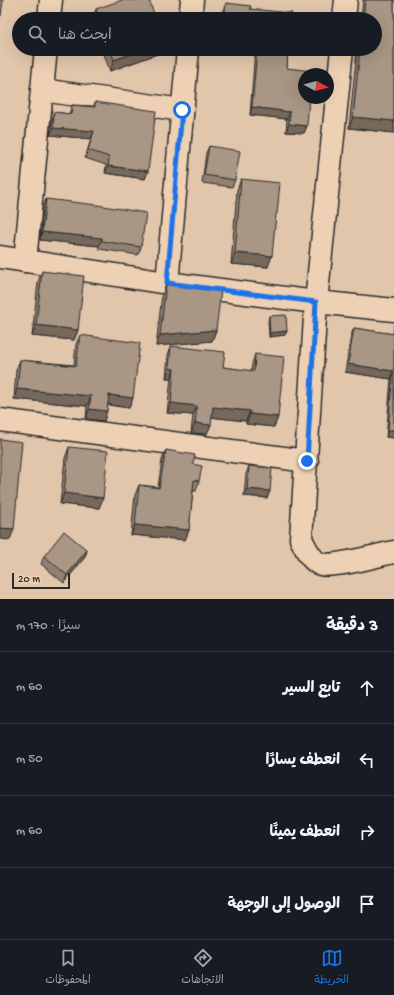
<!DOCTYPE html>
<html lang="ar">
<meta charset="utf-8">
<style>
:root{--surface:#171b24;--page:#242831;--text:#f1f3f6;--muted:#9ea1a6;--line:#363941;--accent:#1a73e8}
body{margin:0;font-family:"Gochi Hand","Playpen Sans Arabic",sans-serif;background:var(--page);color:var(--text);direction:rtl}
.compass{position:absolute;left:298px;top:68px;width:36px;height:36px;border-radius:50%;background:var(--surface);box-shadow:0 4px 16px #0002;rotate:97deg}
.scale{position:absolute;left:12px;bottom:10px;width:58px;box-sizing:border-box;padding-left:4px;border:2px solid #2b2b2b;border-top:0;font-size:11px;line-height:14px;white-space:nowrap;color:#2b2b2b;-webkit-text-stroke:3px #eed0b4;paint-order:stroke}
.stop{position:absolute;width:12px;height:12px;margin:-9px;border:3px solid #1a73e8;border-radius:50%;background:#fff}
.stop.end{background:#1a73e8;border-color:#fff;box-shadow:0 1px 4px #0008}
.list{margin:0;padding:0;list-style:none}
h2{display:flex;justify-content:space-between;align-items:center;height:52px;margin:0;padding:0 16px;font-size:17px}
h2 small{font-size:13px;font-weight:400;color:var(--muted)}
.list li{display:grid;grid-template-columns:26px 1fr auto;gap:12px;align-items:center;box-sizing:border-box;height:72px;padding:0 16px;border-top:1px solid var(--line)}
.list b{display:block;font-size:15px;white-space:nowrap}
.list em{font-size:13px;font-style:normal;color:var(--muted)}
.icon{flex:none;width:22px;height:22px;fill:none;stroke:currentColor;stroke-width:2;stroke-linecap:round;stroke-linejoin:round}
.map{position:relative;flex:none;width:394px;height:599px;overflow:hidden;direction:ltr}
.search{position:absolute;background:var(--surface);box-shadow:0 4px 16px #0002;left:12px;right:12px;top:12px;height:44px;display:flex;align-items:center;gap:10px;box-sizing:border-box;padding:0 14px;border-radius:22px;color:var(--muted);font-size:15px}
.sheet{height:340px;background:var(--surface)}
nav{display:flex;justify-content:space-around;align-items:center;box-sizing:border-box;height:56px;border-top:1px solid var(--line);background:var(--surface);font-size:11px;color:var(--muted)}
nav a{display:grid;justify-items:center;gap:2px}
nav .on{color:var(--accent)}
.map>svg:first-child{display:block}
.lines{fill:none;stroke-linecap:round;stroke-linejoin:round}
.minor-casing{stroke:#2b2b2b;stroke-width:25}
.minor{stroke:#eed0b4;stroke-width:22}
.wall{fill:#918172;stroke:#2b2b2b}
.shaded-wall{fill:#76695c;stroke:#2b2b2b}
.building{fill:#a99684;stroke:#2b2b2b}
.route{stroke:#1a73e8;stroke-width:5}
</style>
<div class="map">
<svg width="394" height="599" viewBox="0 0 394 599">
<rect width="100%" height="100%" fill="#e2c6ac"/>
<filter id="ink" filterUnits="userSpaceOnUse"><feTurbulence type="fractalNoise" baseFrequency=".025" numOctaves="2"/><feDisplacementMap in="SourceGraphic" scale="8" xChannelSelector="R" yChannelSelector="G"/><feConvolveMatrix kernelMatrix="1 2 1 2 8 2 1 2 1" color-interpolation-filters="sRGB"/></filter>
<g filter="url(#ink)">
<g class="lines">
<g class="minor-casing">
<g id="minor">
<path d="M49,19l2,-19"/>
<path d="M190,19l2,-19"/>
<path d="M344,19l2,-19"/>
<path d="M342,49l-26,253 -15,237c5,9 9,21 19,25 14,4 58,-9 74,-12"/>
<path d="M42,90l140,20"/>
<path d="M0,257l167,26 149,19 78,8"/>
<path d="M25,261l21,-212"/>
<path d="M167,283l21,-234"/>
<path d="M0,420l307,41"/>
</g>
</g>
<use href="#minor" class="minor"/>
</g>
<g class="wall">
<path d="M363,0h31v133l-45,-5 8,-79h18v-30h-14z"/>
<path d="M226,3l24,6 41,10h-69l1,-9z"/>
<path d="M96,9l60,10h-64z"/>
<path d="M102,49h60l-2,4 -50,18z"/>
<path d="M255,49h33l-1,19 20,58 -3,7 -18,-1 1,-13 -37,-4z"/>
<path d="M95,102l53,69 -3,8 -40,-6 1,-8 -21,-7 6,-19 -41,-4 2,-15 2,-8 15,2 3,-9 22,1z"/>
<path d="M209,146l26,34 -3,7 -30,-4 4,-30z"/>
<path d="M241,179l34,42 -7,46 -37,-3 6,-74z"/>
<path d="M46,199l95,48 -3,8 -39,-6v-3l-59,-6 3,-33z"/>
<path d="M42,271l36,59 -4,10 -42,-4 6,-54z"/>
<path d="M166,284l50,46 -4,11 -56,5 6,-51z"/>
<path d="M269,316l18,15 -2,4 -16,2 -1,-16z"/>
<path d="M394,324v114l-8,-1 5,-58 -46,-7 6,-37 3,-7 39,6z"/>
<path d="M80,335l53,63 -4,10 -21,-3 -4,16 -18,-2 1,-13 -73,-7 2,-29 4,-10 54,5 2,-21z"/>
<path d="M171,346l52,21 28,4 1,-7 3,-10 23,63 -4,10 -28,-3v-3l-35,-4 -4,17 -16,-1 2,-18 -26,-2 4,-35h-5l2,-23z"/>
<path d="M69,447l34,51 -4,10 -39,-4 5,-46z"/>
<path d="M166,450l27,14 6,17 -3,10h-3l-4,39 -4,10 -54,-5 4,-40 4,-10 19,2 4,-27z"/>
<path d="M249,466l21,25 -3,7 -23,-2 2,-22z"/>
<path d="M87,550l-2,7 -21,26 -23,-19 3,-8z"/>
</g>
<g class="shaded-wall">
<path d="M145,49h17l-2,4 -50,18 4,-11z"/>
<path d="M252,107l38,5 -3,7 -37,-4z"/>
<path d="M353,117l41,4v12l-45,-5z"/>
<path d="M289,124l18,2 -3,7 -18,-1z"/>
<path d="M53,128l41,3 -3,8 -41,-4z"/>
<path d="M108,166l40,5 -3,8 -40,-6z"/>
<path d="M42,232l60,6 -3,8 -59,-6z"/>
<path d="M235,253l37,3 -4,11 -37,-3z"/>
<path d="M36,325l42,5 -4,10 -42,-4z"/>
<path d="M216,330l-4,11 -56,5 4,-11z"/>
<path d="M287,331l-2,4 -16,2 1,-4z"/>
<path d="M348,364l45,7 -2,8 -46,-7z"/>
<path d="M169,368l5,1 -3,9h-5z"/>
<path d="M17,389l74,7 -4,10 -73,-7z"/>
<path d="M109,395l24,3 -4,10 -24,-4z"/>
<path d="M171,403l26,3 -4,9 -26,-2z"/>
<path d="M213,407l37,4 -4,10 -37,-4z"/>
<path d="M89,409l18,2 -3,10 -18,-2z"/>
<path d="M250,414l28,3 -4,10 -28,-3z"/>
<path d="M195,423l16,2 -4,9 -16,-1z"/>
<path d="M388,430h6v8l-8,-1z"/>
<path d="M247,489l23,2 -3,7 -23,-2z"/>
<path d="M64,493l39,5 -4,10 -39,-4z"/>
<path d="M135,525l54,5 -4,10 -54,-5z"/>
<path d="M0,528l14,1 -4,11 -10,-1z"/>
<path d="M87,550l-2,7 -21,26 3,-8z"/>
</g>
<g class="building">
<path d="M0,0h3l-2,16h-1z"/>
<path d="M122,0h27l7,19h-57l-3,-10z"/>
<path d="M365,0h29v121l-41,-4 7,-68h15v-30h-12z"/>
<path d="M226,3l25,3 -1,3 42,4 -1,6h-67z"/>
<path d="M110,49h35l-31,11z"/>
<path d="M257,49h31l-1,19 25,3 -1,3h-7v24h5l-2,28 -18,-2 1,-12 -38,-5z"/>
<path d="M95,102l61,9 -8,60 -40,-5 1,-9 -21,-7 6,-19 -41,-3 1,-16 17,2 1,-9 23,2z"/>
<path d="M209,146l31,5 -5,29 -31,-5z"/>
<path d="M241,179l39,4 -3,31h-1l-4,42 -37,-3z"/>
<path d="M46,199l51,6 49,8 -5,34 -39,-6v-3l-60,-6z"/>
<path d="M42,271l42,5 -6,54 -42,-5z"/>
<path d="M166,284l55,7 -5,39 -56,5z"/>
<path d="M286,315l1,16 -17,2 -1,-17z"/>
<path d="M354,328l40,6v96h-6l5,-59 -45,-7z"/>
<path d="M80,335l60,8 -7,55 -24,-3 -2,16 -18,-2 2,-13 -74,-7 3,-29 56,6z"/>
<path d="M171,346l54,6 -2,15 31,4 1,-17 29,3 -6,60 -28,-3v-3l-37,-4 -2,18 -16,-2 2,-17 -26,-3 3,-34 -5,-1z"/>
<path d="M0,439l22,3 -8,87 -14,-1z"/>
<path d="M69,447l39,4 -5,47 -39,-5z"/>
<path d="M166,450l29,5 -2,9 9,2 -3,15 -5,-1 -5,50 -54,-5 4,-40 20,3z"/>
<path d="M249,466l23,2 -2,23 -23,-2z"/>
<path d="M64,531l23,19 -20,25 -23,-19z"/>
</g>
</g>
<g class="lines" filter="url(#ink)">
<path class="route" d="M182,110l-15,173 149,19 -9,159"/>
</g>
</svg>
<svg class="compass" viewBox="-18 -18 36 36"><path d="M0-13l5 13h-10z" fill="#e53935"/><path d="M0 13l5-13h-10z" fill="#9ea1a6"/></svg>
<div class="scale">20 m</div>
<div class="stop" style="left:182px;top:110px"></div>
<div class="stop end" style="left:307px;top:461px"></div>
<div class="search"><svg class="icon" aria-label="search" viewBox="0 0 24 24"><circle cx="10" cy="10" r="6"/><path d="M15 15l6 6"/></svg>ابحث هنا</div>
</div>
<section class="sheet">
<h2>3 دقيقة<small>سيرًا · 170 m</small></h2>
<ul class="list">
<li><svg class="icon" aria-label="ahead" viewBox="0 0 24 24"><path d="M12 20V5M6 11l6-6 6 6"/></svg><div><b>تابع السير</b></div><em>60 m</em></li>
<li><svg class="icon" aria-label="left" viewBox="0 0 24 24"><path d="M17 20v-9H6M10 6l-5 5 5 5"/></svg><div><b>انعطف يسارًا</b></div><em>50 m</em></li>
<li><svg class="icon" aria-label="right" viewBox="0 0 24 24"><path d="M7 20v-9h11M14 6l5 5-5 5"/></svg><div><b>انعطف يمينًا</b></div><em>60 m</em></li>
<li><svg class="icon" aria-label="arrive" viewBox="0 0 24 24"><path d="M6 21V4h12l-3 4 3 4H6"/></svg><div><b>الوصول إلى الوجهة</b></div></li>
</ul>
</section>
<nav>
<a class="on"><svg class="icon" aria-label="map" viewBox="0 0 24 24"><path d="M3 6l6-2 6 2 6-2v14l-6 2-6-2-6 2zM9 4v14M15 6v14"/></svg>الخريطة</a>
<a><svg class="icon" aria-label="directions" viewBox="0 0 24 24"><path d="M12 3l9 9-9 9-9-9zM9 14v-3h6M13 9l2 2-2 2"/></svg>الاتجاهات</a>
<a><svg class="icon" aria-label="saved" viewBox="0 0 24 24"><path d="M7 4h10v16l-5-4-5 4z"/></svg>المحفوظات</a>
</nav>
